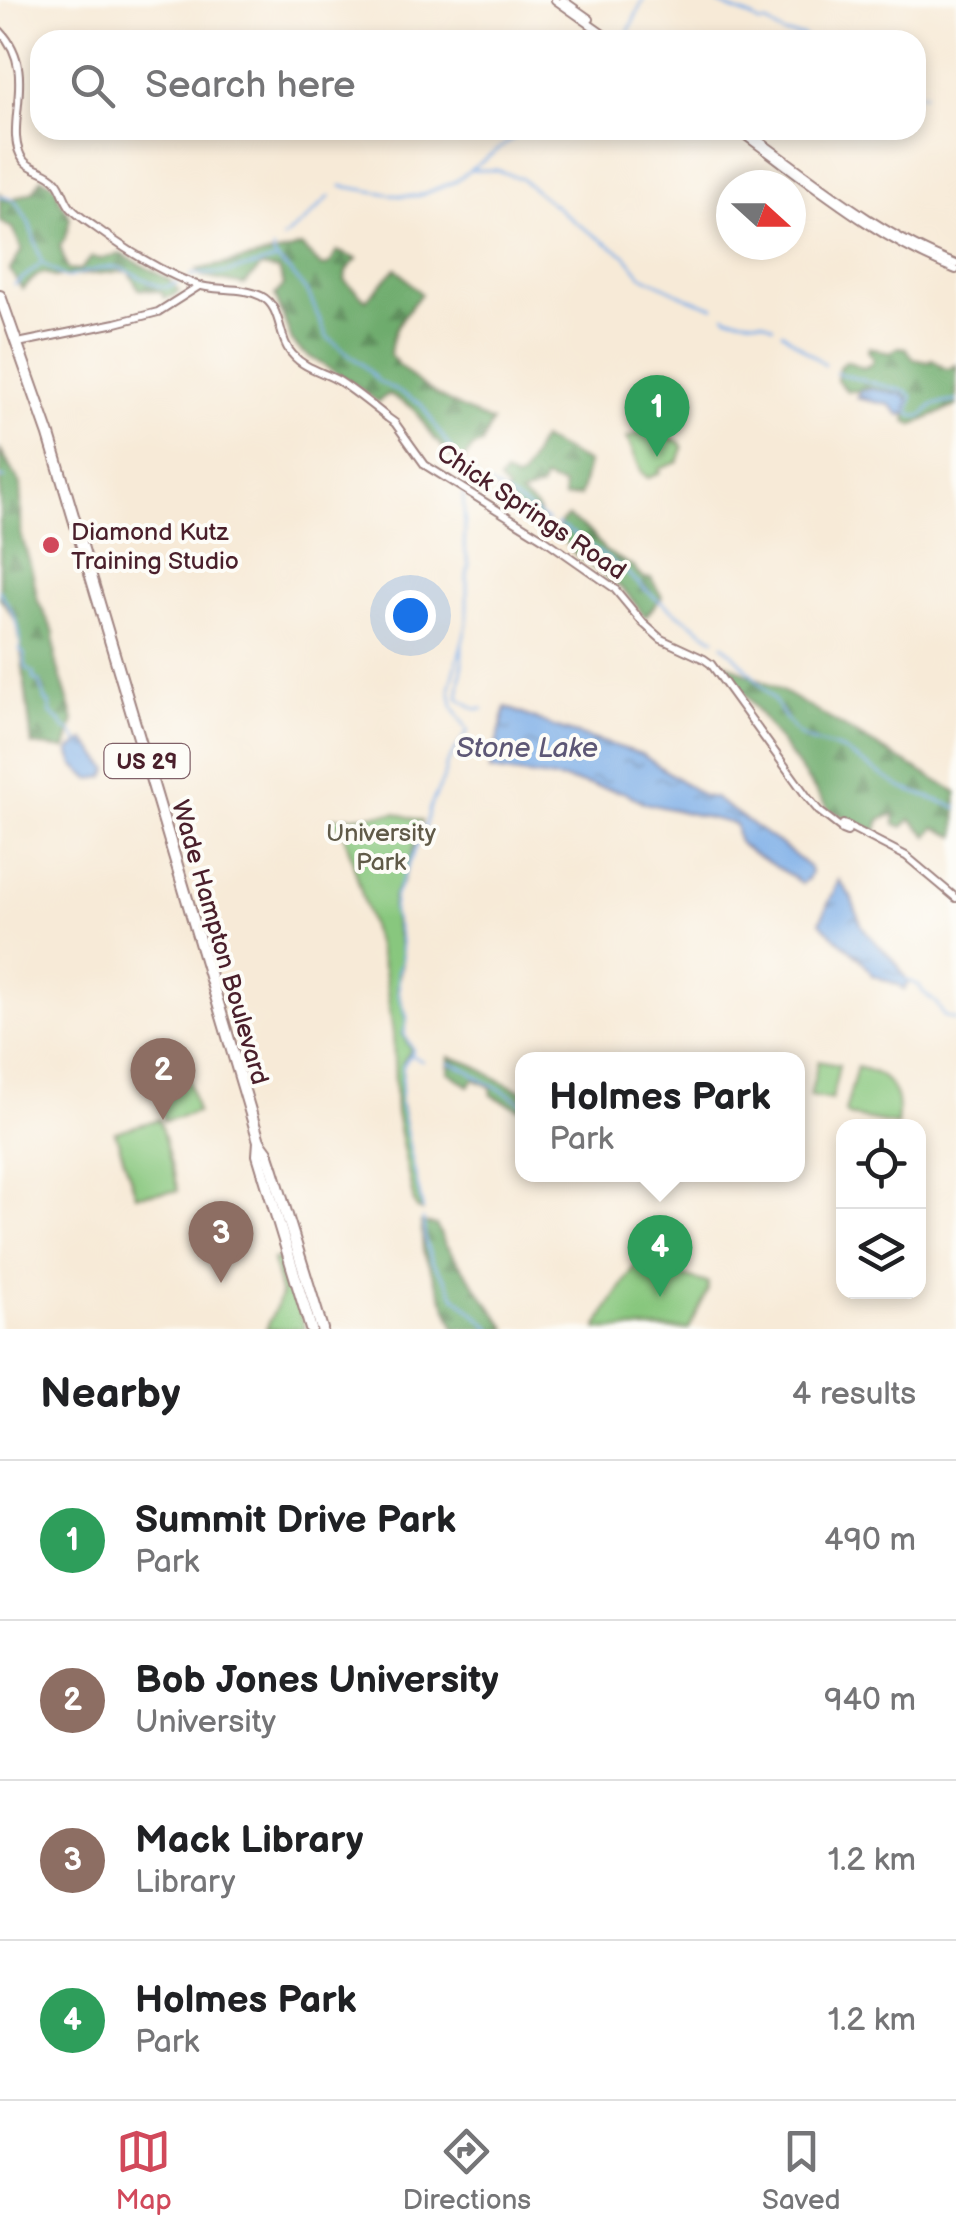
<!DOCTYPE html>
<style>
:root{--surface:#fff;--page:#f6f6f6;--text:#202124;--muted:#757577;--line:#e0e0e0;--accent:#d1495b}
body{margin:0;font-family:"Balsamiq Sans",sans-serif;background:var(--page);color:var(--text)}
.controls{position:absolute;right:30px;bottom:30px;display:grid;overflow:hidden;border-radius:20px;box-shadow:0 5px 15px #0003}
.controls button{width:90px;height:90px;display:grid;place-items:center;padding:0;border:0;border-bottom:2px solid var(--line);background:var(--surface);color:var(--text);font:50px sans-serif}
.compass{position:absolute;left:716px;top:170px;width:90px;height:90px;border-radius:50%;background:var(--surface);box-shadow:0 5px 15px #0003;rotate:111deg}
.you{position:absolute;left:410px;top:615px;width:35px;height:35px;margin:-25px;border:8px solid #fff;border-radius:50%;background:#1a73e8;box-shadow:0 0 0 15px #1a73e833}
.badge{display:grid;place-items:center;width:65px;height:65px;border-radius:50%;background:var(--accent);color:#fff;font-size:32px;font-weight:700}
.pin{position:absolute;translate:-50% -82px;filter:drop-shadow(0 2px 5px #0008)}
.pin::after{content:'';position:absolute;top:52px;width:35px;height:30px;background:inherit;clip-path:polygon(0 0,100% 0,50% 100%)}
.popup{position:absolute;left:515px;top:1052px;width:290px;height:130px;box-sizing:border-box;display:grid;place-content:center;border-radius:20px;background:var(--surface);filter:drop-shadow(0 2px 8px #0005);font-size:32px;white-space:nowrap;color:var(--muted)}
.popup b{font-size:38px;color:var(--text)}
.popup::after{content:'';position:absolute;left:50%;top:100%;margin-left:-20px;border:20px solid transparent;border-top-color:var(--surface)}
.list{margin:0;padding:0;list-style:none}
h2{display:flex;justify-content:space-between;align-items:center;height:130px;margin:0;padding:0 40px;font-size:42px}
h2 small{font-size:32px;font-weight:400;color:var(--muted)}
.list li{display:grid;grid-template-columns:65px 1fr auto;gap:30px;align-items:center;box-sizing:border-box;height:160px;padding:0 40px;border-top:2px solid var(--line)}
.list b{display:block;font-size:38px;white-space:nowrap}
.list p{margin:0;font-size:32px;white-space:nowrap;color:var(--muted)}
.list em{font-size:32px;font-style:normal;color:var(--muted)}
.icon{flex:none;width:55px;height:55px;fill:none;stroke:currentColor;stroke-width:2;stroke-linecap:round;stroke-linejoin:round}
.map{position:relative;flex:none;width:956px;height:1329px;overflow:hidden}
.search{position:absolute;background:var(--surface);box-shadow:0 5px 15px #0003;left:30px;right:30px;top:30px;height:110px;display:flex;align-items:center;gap:25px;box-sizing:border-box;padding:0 35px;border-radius:30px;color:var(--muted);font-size:38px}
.sheet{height:770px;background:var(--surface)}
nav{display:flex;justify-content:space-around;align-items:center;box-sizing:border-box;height:140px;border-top:2px solid var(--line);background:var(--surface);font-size:28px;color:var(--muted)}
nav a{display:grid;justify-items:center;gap:5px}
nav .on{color:var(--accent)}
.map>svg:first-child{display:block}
.green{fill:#88c77e;stroke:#697354;stroke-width:2.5}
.forest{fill:url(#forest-firs);stroke:#5c664c;stroke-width:2.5}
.water{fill:url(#water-ripples);stroke:#626689;stroke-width:2.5}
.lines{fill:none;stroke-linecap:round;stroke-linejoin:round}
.stream{stroke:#7bade7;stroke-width:2.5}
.minor-casing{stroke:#a08481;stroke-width:10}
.major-casing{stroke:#a08481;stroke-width:14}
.minor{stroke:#fff;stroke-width:6}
.major{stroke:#fff;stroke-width:10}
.poi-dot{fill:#d1495b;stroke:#fdfcf7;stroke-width:4}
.labels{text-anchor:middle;stroke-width:8;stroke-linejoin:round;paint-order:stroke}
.shield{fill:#fdfcf7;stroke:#806168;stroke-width:2.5}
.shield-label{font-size:22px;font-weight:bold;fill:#4a1f2b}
.street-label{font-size:25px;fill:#4a1f2b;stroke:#fdfcf7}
.poi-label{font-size:25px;fill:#4a1f2b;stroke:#fdfcf7;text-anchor:start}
.park-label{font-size:25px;fill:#605a48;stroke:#fdfcf7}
.water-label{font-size:28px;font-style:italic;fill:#5e5876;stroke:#fdfcf7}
</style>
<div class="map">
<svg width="956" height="1329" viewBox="0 0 956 1329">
<defs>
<pattern id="forest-firs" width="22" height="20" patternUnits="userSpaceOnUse" patternTransform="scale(2.5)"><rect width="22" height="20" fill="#6eac6d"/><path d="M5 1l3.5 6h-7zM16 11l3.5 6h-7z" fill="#5c8b5a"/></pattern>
<pattern id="water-ripples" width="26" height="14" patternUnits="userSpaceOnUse" patternTransform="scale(2.5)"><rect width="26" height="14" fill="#7bade7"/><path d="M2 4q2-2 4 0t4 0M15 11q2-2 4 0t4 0" fill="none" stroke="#678cbb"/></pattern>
</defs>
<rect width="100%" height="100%" fill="#fdfcf7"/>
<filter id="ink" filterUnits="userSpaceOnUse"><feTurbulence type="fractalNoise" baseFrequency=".01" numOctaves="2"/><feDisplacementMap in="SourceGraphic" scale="20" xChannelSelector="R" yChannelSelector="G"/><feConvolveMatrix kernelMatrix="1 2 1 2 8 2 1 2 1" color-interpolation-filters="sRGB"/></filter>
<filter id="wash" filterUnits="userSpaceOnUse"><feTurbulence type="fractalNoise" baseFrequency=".0048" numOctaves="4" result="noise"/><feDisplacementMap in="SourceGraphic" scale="40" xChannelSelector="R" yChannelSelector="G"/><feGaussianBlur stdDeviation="2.25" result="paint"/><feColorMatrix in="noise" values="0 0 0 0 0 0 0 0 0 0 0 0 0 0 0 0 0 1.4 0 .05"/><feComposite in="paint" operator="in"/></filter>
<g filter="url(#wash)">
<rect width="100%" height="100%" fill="#f7ead7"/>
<g class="green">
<path d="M650,429l30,13 3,6 -5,14 -19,7 1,4 -12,5 -6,-5 -15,-35z"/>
<path d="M396,813l26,8 -20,62c-21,20 -1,50 0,75 0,11 -5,19 -4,31 3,19 14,25 5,45l8,16 -8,12 -3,39 22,110 -5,-2 -3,-6 -18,-90 -3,-80 -9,-62 -39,-135 -4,-8 -10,-6 2,-4z"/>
<path d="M818,1061l21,4 -7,35 -22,-4z"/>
<path d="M185,1066l12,46 -33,9 -12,-46z"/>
<path d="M857,1067c33,7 45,26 40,58l-49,-9 -3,-4z"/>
<path d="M159,1119l19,72 -42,4 -21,-63z"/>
<path d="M284,1258l21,71h-39l15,-33 -8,-36z"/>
<path d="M637,1263l71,20v8l-19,38h-92l10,-20z"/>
</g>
<g class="forest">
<path d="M42,178l13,8 5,15 10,16 -4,20 -6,9 7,23 13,1 12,-13 8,2 21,-5 49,26 9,11 -4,4 -11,3 -3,-6 -22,-3 -11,-18 -74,6 -9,-4 -7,2 -16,14 -12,-19 12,-21 -10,-21 -12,-6v-29l7,8 26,-10z"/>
<path d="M301,246l21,21 8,-3 7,-13 20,8 -11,12 -1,10 21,19 30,-32 25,26c-17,21 -29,33 -31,61 25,32 65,51 102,67l-10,22 -9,3 -13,18 -28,-29 -19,-28 -25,-14 -10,8 -27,-20 -49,-30 -10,-11 -17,-46 9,-10 -5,-15 -18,-3 -17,18 -41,-8 -7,-7 91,-19z"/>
<path d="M869,347l20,6 10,-6 7,1 8,11 16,3 2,-3 12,9 5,1 7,-4v41l-43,19 -7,-4 3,-22 -38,-11 -11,3h-13l-10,-11 2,-13 7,-6 17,7 7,-3 3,-6 -5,-8z"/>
<path d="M541,439l47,24 -8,33 -16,2 -1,-12 -19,-7 -4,9 -20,7 17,13 7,19 -3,4 -43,-26 10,-14 -9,-10 6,-7 11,6 6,-3z"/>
<path d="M0,450l21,35v49l11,37 6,30 16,31 2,29 18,59 -8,29 -34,-4 -14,-121 -18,-27z"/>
<path d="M568,517l24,17 13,17 29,16 4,7 7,4h6l11,19 -17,20c-7,-9 -13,-19 -21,-26 -22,-21 -53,-31 -66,-61l3,-8z"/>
<path d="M722,661l60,30 174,101v45l-21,-10 -7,9 -17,-17 -8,8 -8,-3 -1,-10 -14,6 -4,12 -47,-22z"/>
<path d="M449,1057c31,5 44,25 73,33v20l-31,-15v-8l-17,-8 -5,7 -21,-14z"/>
<path d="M421,1223l15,2 9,19 62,85 -52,-1 -32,-77z"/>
</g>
<g class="water">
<path d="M871,388l32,6 6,5 -3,15 -6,1 -10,-10 -33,-7 3,-7z"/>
<path d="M506,707l48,20 87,27 62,42 11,2 69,48 26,21 2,5 -3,7 -6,4 -4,-2c-13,-11 -56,-30 -60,-41 -2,-5 -1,-11 -3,-16l-90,-21 -22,-11 -58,-12 -75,-10z"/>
<path d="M85,740l24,30 -5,7 -14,2 -16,-14 -5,-14z"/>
<path d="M839,880l12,17 10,27 6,9 30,31 11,18 -4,8 -5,-5 -27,-10c-9,-20 -38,-35 -52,-53z"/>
</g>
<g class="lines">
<g class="stream">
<path d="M718,4l33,13 8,6h8l17,11 20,2 1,4"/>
<path d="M627,35l16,-35"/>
<path d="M916,93l9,1"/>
<path d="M472,170h24l24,8 55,44 51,34 15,19 47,23 26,9"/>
<path d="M341,186l60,10h17l36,-14 71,-52"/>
<path d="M0,196l14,4 8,11 7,12 13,40 24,15c15,-5 31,-10 48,-11 10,0 34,15 45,19l7,1 12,-4"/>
<path d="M282,239l22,-17 26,-26"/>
<path d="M273,250l1,6 22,22 13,17 18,42 37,29 14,15 43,23 29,44 14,18 12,10"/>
<path d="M191,275l35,-2 51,-13"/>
<path d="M14,285l27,-21"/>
<path d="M725,315l3,2 35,4 10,5"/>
<path d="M782,332l43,33"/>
<path d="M836,373l72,19 4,5 -3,16 4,3h9l11,-11 23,-4"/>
<path d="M0,478h5"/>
<path d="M487,483l61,38"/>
<path d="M467,487l8,-11"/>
<path d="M556,524l18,10 53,39 28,25 60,41"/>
<path d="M0,591c11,18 23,36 20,59l4,4 2,14 8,5 -1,6 7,3 6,19 3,2 2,11 9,7 5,8 6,2 8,12"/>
<path d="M462,643v24l-4,31 18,11h7"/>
<path d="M723,645c17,13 34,36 49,53 10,12 16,29 29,38 15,10 31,8 45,16l56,36 54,19"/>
<path d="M906,980l14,6 2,5 15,13 7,12 12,4"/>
<path d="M411,1055l11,6"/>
<path d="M449,1063c18,4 23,12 37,19 13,7 25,12 36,21"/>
<path d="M423,1210l-23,-106 3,-38 10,-16 -9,-16 3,-17 -8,-22 -1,-23 4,-12 -2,-24 -7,-23 2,-17 30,-68 5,-21 13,-27 3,-15 22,-34 -15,-25 -3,-18 17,-64v-49l2,-10 -5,-19 1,-15 -2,-37"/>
<path d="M423,1219l2,22 7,21 14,18 8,15 38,34"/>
</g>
</g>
</g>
<g filter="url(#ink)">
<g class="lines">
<g class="minor-casing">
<g id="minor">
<path d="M555,0l57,40"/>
<path d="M563,0l27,19"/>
<path d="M0,31c41,43 0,98 24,130 9,10 24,10 32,20 7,8 8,19 15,27 6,7 16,13 24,19 31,23 62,43 99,57 21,8 47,2 67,12 22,11 16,43 32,59 12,14 31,17 46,26 17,11 33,24 49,37l7,5 30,42 119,74 70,49 29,35 18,16 43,20 7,5 97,134 11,13 22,17"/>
<path d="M737,130c70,50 138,109 219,140"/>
<path d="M745,130c67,48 133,104 211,134"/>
<path d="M18,343l98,-20 42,-11 41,-26"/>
<path d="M843,824l6,2 -2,6 -5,-2z"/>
<path d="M850,827l56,29 50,42"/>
</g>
</g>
<g class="major-casing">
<g id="major">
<path d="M0,296l49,139 210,706 -1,14 53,174"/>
<path d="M259,1141l8,11 6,18 49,159"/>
</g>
</g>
<use href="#minor" class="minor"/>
<use href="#major" class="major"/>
</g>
</g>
<circle class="poi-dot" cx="51" cy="545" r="10"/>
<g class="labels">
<rect class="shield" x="104.5" y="744" width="85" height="34" rx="8"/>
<g class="shield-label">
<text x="147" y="769">US 29</text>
</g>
<g class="street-label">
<text transform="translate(532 511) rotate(34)" y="9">Chick Springs Road</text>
<text transform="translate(221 942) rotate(74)" y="9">Wade Hampton Boulevard</text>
</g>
<g class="poi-label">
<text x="71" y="540">Diamond Kutz<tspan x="71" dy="29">Training Studio</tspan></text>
</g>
<g class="park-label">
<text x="381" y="841">University<tspan x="381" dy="29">Park</tspan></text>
</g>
<g class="water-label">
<text x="527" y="757">Stone Lake</text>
</g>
</g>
</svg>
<div class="controls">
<button><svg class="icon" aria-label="locate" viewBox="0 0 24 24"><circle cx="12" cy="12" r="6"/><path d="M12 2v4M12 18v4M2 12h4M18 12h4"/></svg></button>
<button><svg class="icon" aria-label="layers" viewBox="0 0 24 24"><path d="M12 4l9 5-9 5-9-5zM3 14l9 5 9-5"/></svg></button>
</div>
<svg class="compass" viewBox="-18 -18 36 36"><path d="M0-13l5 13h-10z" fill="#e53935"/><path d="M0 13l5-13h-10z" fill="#757577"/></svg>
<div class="you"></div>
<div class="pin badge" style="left:657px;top:457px;background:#2e9e5b">1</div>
<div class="pin badge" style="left:163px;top:1120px;background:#8d6e63">2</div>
<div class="pin badge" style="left:221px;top:1283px;background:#8d6e63">3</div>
<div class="pin badge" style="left:660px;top:1297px;background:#2e9e5b">4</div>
<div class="popup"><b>Holmes Park</b>Park</div>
<div class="search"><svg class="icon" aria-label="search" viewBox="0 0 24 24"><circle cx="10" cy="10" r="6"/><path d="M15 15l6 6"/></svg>Search here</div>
</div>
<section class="sheet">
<h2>Nearby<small>4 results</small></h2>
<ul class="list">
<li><span class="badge" style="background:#2e9e5b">1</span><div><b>Summit Drive Park</b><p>Park</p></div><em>490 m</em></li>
<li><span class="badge" style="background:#8d6e63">2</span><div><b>Bob Jones University</b><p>University</p></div><em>940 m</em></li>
<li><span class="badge" style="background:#8d6e63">3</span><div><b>Mack Library</b><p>Library</p></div><em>1.2 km</em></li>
<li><span class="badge" style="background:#2e9e5b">4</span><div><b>Holmes Park</b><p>Park</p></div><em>1.2 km</em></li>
</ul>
</section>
<nav>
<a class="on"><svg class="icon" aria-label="map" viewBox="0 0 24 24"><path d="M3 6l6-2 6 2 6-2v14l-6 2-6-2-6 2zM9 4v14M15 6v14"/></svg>Map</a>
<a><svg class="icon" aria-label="directions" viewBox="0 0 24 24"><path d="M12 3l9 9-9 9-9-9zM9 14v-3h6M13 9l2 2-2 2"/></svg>Directions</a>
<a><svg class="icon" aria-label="saved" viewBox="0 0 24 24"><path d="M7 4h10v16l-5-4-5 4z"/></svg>Saved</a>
</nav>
